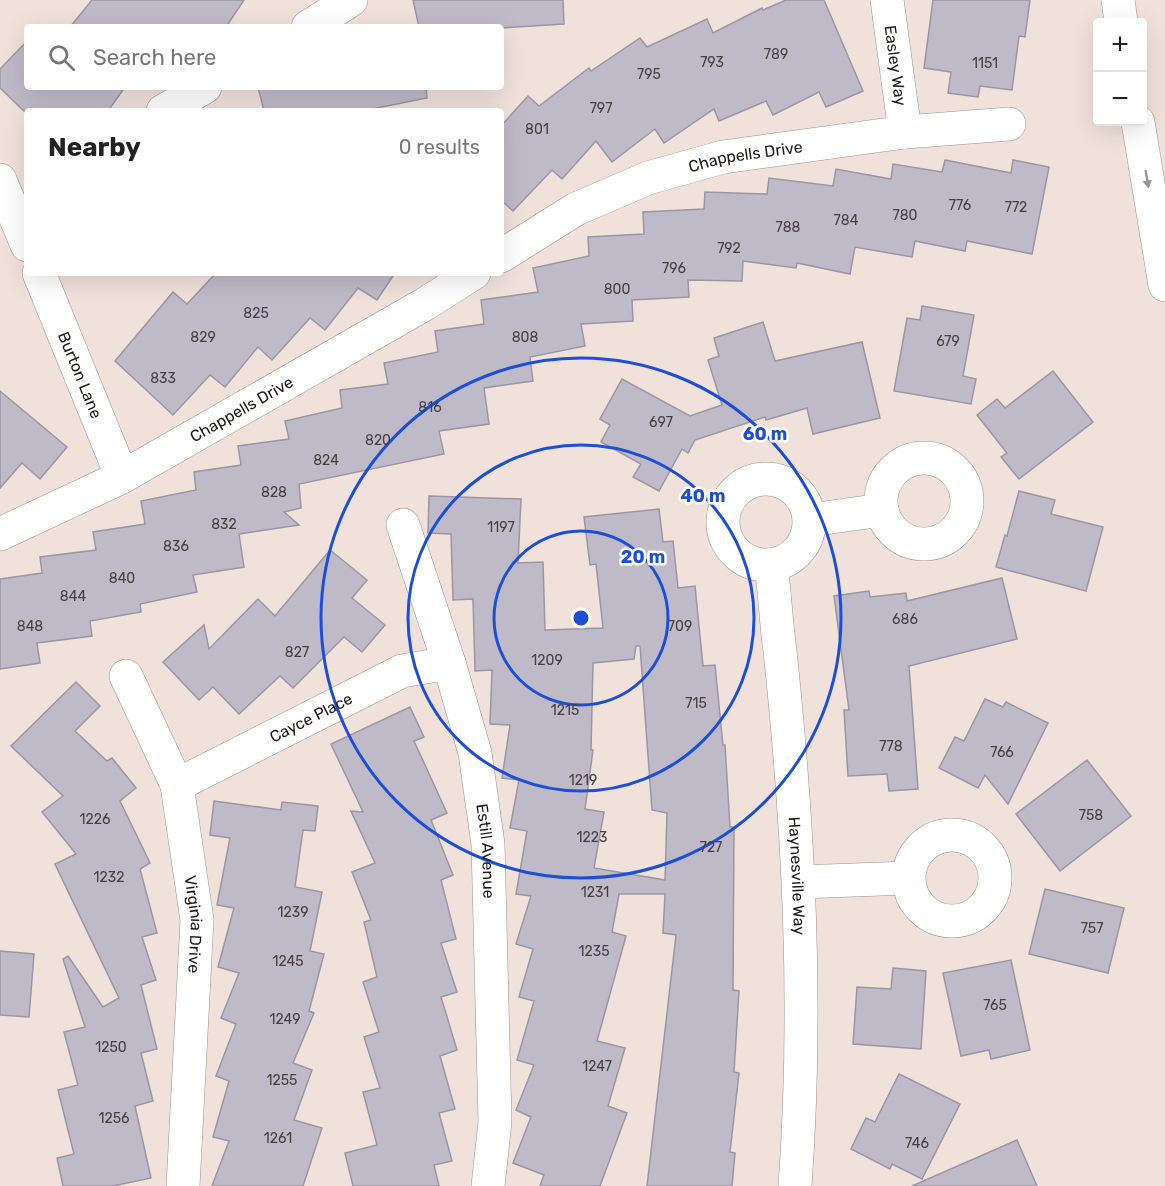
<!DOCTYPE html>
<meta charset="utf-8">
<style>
:root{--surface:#fff;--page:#f2f2f2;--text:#222;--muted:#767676;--line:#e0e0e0}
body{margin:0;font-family:Rubik,sans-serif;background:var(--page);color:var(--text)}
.controls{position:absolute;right:18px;top:18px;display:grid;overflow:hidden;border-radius:6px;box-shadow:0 6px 24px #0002}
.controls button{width:54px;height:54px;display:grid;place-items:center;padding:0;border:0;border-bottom:2px solid var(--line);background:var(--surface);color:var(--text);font:30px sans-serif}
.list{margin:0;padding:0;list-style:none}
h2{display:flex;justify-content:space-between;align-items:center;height:78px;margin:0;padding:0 24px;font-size:26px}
h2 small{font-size:20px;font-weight:400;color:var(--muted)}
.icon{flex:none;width:33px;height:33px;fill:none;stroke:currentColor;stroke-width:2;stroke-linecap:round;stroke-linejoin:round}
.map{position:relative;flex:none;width:1165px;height:1186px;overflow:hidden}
.search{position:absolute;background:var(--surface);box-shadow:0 6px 24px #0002;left:24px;top:24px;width:480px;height:66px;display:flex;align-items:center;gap:15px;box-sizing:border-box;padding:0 21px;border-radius:6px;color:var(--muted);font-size:22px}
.panel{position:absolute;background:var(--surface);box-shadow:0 6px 24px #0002;left:24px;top:108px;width:480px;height:168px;border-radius:6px}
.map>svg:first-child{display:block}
.building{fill:#bfbac8;stroke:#9a96a3;stroke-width:1.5;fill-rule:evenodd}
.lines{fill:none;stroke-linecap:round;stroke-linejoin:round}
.street-casing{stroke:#9d8f89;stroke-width:34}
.secondary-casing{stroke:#9d8f89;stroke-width:34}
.street{stroke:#fff;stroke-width:33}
.secondary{stroke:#fff;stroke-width:33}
.oneway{fill:#999796}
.ring{fill:none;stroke:#1d4ed8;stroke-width:3}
.labels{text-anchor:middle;stroke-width:5;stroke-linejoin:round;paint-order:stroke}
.number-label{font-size:14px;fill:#464042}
.street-label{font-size:16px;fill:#1d1816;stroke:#fff}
.centre{fill:#1d4ed8;stroke:#fff;stroke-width:3}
.ring-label{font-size:18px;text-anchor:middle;font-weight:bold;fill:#1d4ed8;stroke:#fff;stroke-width:5;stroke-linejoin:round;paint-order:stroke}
</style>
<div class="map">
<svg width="1165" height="1186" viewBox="0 0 1165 1186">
<rect width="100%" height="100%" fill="#f0e1db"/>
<g class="building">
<path d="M92,0h152l-18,27h-156z"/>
<path d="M413,0h150l1,24 -63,4 -82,-1z"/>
<path d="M786,0h38l39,91 -37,16 -7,-15 -46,23 -7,-14 -47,20 -5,-12 -50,34 -9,-14 -43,33 -16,-21 -34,38 -10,-9 -39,41 -12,-11v-74l27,-30 11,10 50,-38 2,3 49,-33 7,9 60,-28 6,14 49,-25 1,2z"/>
<path d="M933,0h97l-5,37 -6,-1 -7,54 -32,-4 -2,11 -30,-4 3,-21 -27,-4z"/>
<path d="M27,41v46h98l-17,24h-81v3l-27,-26v-19z"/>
<path d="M258,87h168l1,11 -65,13h-98z"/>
<path d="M945,160l66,13 2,-13 36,7 -17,87 -65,-13 -2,10 -50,-10 -3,16 -57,-10 -5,27 -53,-11 -1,5 -53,-7 -1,20 -54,-1 1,17 -57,3 1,21 -52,3 4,22 -55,11 3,24 -49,7 5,36 -50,7 5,23 -145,30 2,24 -17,4 15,13 -60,9 5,33 -51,8 4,17 -57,12 1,8 -51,9 2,15 -55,7 3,20 -40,6v-90l42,-6 -2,-16 56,-7 -3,-18 52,-8 -4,-23 55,-11 -2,-18 47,-7 -3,-19 51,-7 -4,-18 57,-13 -2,-18 48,-6 -4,-21 54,-11 -3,-21 49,-7 -3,-24 57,-8 -5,-24 56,-12 -1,-19 56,-3 -1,-22 61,-3 1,-17 62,2 2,-16 64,8 3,-17 55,10 2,-15 49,8z"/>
<path d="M216,273h179l-18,27 -19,-12 -33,42 -15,-12 -38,42 -14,-13 -33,40 -15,-12 -37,40 -58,-54 58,-69 14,12z"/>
<path d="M922,306l52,9 -11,61 13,3 -5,25 -77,-13 13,-73 13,2z"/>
<path d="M763,322l12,39 87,-19 18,76 -67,16 -6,-26 -41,12 -1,-3 -70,23 -7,13 -6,-4 -23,42 -26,-14 8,-13 -40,-22 9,-17 -10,-6 22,-40 68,37 32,-11 -14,-45 11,-4 -5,-18z"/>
<path d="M1053,371l40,51 -74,57 -18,-22 6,-4 -30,-38 20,-16 8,9z"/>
<path d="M0,391l67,56 -27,32 -18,-16 -22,25z"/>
<path d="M1019,491l36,9 -4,14 52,13 -17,64 -90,-24 9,-32 2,1z"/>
<path d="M429,496l92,3 -3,64 25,-1 2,68 58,-2 -7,-64 -6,1 -6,-48 75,-8 4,33 10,-1 5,47 17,-2 8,80 12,-1 8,80h2l5,82h4l-1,163 6,1 -5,81 5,1 -9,79 5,1 -3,33h-85l29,-251 -13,-2 2,-39h-46l-7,38 14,4 -29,105 28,7 -17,58 19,7 -27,73h-60l4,-11 -31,-12 18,-46 -15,-7 18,-45 -17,-5 17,-59 -15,-4 14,-48 -17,-5 15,-48 -15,-2 11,-63 -17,-3 9,-48 -17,-2 8,-53 -20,-1 2,-54 -17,1 -2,-72 -20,1 -2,-66 -23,-1zM636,646h4l12,164 15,3 -2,67 -71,-12 10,-56 -19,-3 8,-59h-2l2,-87 41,-4z"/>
<path d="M330,550l37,30 -15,18 33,27 -23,27 -18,-15 -51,51 -13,-12 -41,38 -26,-27 -14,13 -36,-38 41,-37 5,24 49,-50 17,17z"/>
<path d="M1002,578l15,61 -108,27 9,123 -29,2 -2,-17 -39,2 -4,-66h5l-15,-114 35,-5 1,6 36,-4 1,8z"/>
<path d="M76,682l24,24 -25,25 32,30 5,-3 24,30 -16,13 30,62 -10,6 17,64 -15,4 14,43 -15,5 16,64 -16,4 12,48 -18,5 16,72 -38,8h-50l-6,-28 17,-4 -16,-64 20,-5 -14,-53 21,-5 -22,-68 5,-3 35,51 16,-9 -64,-134 21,-10 -34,-42 21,-16 -52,-50z"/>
<path d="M985,699l18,8 3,-5 42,21 -40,81 -23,-29 -7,13 -39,-20 16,-31 9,4z"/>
<path d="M410,707l14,30 -10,4 33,72 -16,7 22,55 -12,5 15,59 -15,4 16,49 -16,5 16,53 -17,6 15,53 -16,4 13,48 -18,4 5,21h-86l-8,-33 32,-8 -14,-53 17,-4 -16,-51 15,-5 -16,-50 14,-5 -13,-55 7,-2 -19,-48 23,-9 -24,-52 12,1 -32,-68z"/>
<path d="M1087,760l44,56 -71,55 -44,-57z"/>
<path d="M214,801l67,9 1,-8 36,4 -3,25 -12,-1 -8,57 27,5 -12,59 14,3 -15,57 5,2 -21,50 19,7 -18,50 28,8 -19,58h-91l17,-45 -16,-4 16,-56 -13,-5 20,-52 -15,-6 18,-45 -21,-6 16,-59 -17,-3 13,-67 -20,-3z"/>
<path d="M1045,889l79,19 -16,65 -79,-19z"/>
<path d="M0,951l34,3 -5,63 -29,-2z"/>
<path d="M1011,960l19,90 -39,9 -2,-9 -28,6 -18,-83z"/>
<path d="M893,968l33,3 -5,78 -68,-5 4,-57 34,2z"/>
<path d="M899,1074l61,30 -38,75 -30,-15 -2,5 -39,-20 15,-31 9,4z"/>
<path d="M1017,1140l20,46h-125z"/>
</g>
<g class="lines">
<g class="street-casing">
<g id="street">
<path id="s1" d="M887,0l18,132"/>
<path d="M308,27l43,-27"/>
<path d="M163,111l42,-24"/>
<path d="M0,180l27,65"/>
<path id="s2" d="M501,256l75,-47 72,-31 75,-21 182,-25 104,-8"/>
<path id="s3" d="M39,273l83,204"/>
<circle cx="924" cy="501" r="43"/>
<circle cx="766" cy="522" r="43"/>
<path d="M810,520l72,-10"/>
<path id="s4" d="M403,525l46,138 26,90 13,91 7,278 -7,64"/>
<path id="s5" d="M0,534l122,-57 303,-173 49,-31"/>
<path id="s6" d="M771,565c4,29 5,58 9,86 19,179 28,356 15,535"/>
<path id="s7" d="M126,676l51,109 20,135 -14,266"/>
<path id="s8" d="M177,785l225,-114 47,-8"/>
<circle cx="952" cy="878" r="43"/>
<path d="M800,882l108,-4"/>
</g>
</g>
<g class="secondary-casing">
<g id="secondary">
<path d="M1118,0l3,22"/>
<path d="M1138,122l27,163"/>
</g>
</g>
<use href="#street" class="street"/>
<use href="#secondary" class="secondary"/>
</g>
<defs><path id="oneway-solid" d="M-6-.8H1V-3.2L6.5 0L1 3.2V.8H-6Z" transform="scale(1.5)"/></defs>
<use class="oneway" href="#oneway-solid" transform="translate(1147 179) rotate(81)"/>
<g class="ring">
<circle cx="581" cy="618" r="87"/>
<circle cx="581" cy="618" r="173"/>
<circle cx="581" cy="618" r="260"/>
</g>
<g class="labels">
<g class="number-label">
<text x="776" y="59">789</text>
<text x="712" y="67">793</text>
<text x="985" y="68">1151</text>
<text x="649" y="79">795</text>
<text x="601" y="113">797</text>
<text x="537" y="134">801</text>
<text x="960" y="210">776</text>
<text x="1016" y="212">772</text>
<text x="905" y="220">780</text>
<text x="846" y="225">784</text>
<text x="788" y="232">788</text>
<text x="729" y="253">792</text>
<text x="674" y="273">796</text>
<text x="617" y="294">800</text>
<text x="256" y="318">825</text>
<text x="203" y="342">829</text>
<text x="525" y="342">808</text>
<text x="948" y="346">679</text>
<text x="163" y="383">833</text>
<text x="430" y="412">816</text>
<text x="661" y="427">697</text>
<text x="378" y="445">820</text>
<text x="326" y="465">824</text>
<text x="274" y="497">828</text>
<text x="224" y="529">832</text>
<text x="501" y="532">1197</text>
<text x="176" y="551">836</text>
<text x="122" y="583">840</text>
<text x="73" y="601">844</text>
<text x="905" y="624">686</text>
<text x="30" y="631">848</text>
<text x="680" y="631">709</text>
<text x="297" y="657">827</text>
<text x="547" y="665">1209</text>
<text x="696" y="708">715</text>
<text x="565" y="715">1215</text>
<text x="891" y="751">778</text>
<text x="1002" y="757">766</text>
<text x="583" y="785">1219</text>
<text x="1091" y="820">758</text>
<text x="95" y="824">1226</text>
<text x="592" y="842">1223</text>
<text x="711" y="852">727</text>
<text x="109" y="882">1232</text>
<text x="595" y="897">1231</text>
<text x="293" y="917">1239</text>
<text x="1092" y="933">757</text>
<text x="594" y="956">1235</text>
<text x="288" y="966">1245</text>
<text x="995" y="1010">765</text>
<text x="285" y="1024">1249</text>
<text x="111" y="1052">1250</text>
<text x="597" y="1071">1247</text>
<text x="282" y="1085">1255</text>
<text x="114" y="1123">1256</text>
<text x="278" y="1143">1261</text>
<text x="917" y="1148">746</text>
</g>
<g class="street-label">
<text dy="6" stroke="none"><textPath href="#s1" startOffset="66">Easley Way</textPath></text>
<text dy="6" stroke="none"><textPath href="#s2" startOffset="267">Chappells Drive</textPath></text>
<text dy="6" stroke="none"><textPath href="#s3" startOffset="110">Burton Lane</textPath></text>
<text dy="6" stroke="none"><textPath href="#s5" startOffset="272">Chappells Drive</textPath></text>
<text dy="6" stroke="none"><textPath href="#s8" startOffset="150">Cayce Place</textPath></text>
<text dy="6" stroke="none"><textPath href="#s4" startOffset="338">Estill Avenue</textPath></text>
<text dy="6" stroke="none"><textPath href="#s6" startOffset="312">Haynesville Way</textPath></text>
<text dy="6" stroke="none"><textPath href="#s7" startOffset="261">Virginia Drive</textPath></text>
</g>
</g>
<circle cx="581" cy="618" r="9" class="centre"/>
<g class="ring-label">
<text x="765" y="440">60 m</text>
<text x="703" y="502">40 m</text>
<text x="643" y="563">20 m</text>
</g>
</svg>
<div class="controls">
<button>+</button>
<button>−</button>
</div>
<div class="search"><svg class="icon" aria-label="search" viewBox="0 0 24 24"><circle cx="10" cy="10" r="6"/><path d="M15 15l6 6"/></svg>Search here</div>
<section class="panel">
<h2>Nearby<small>0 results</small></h2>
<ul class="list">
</ul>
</section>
</div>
